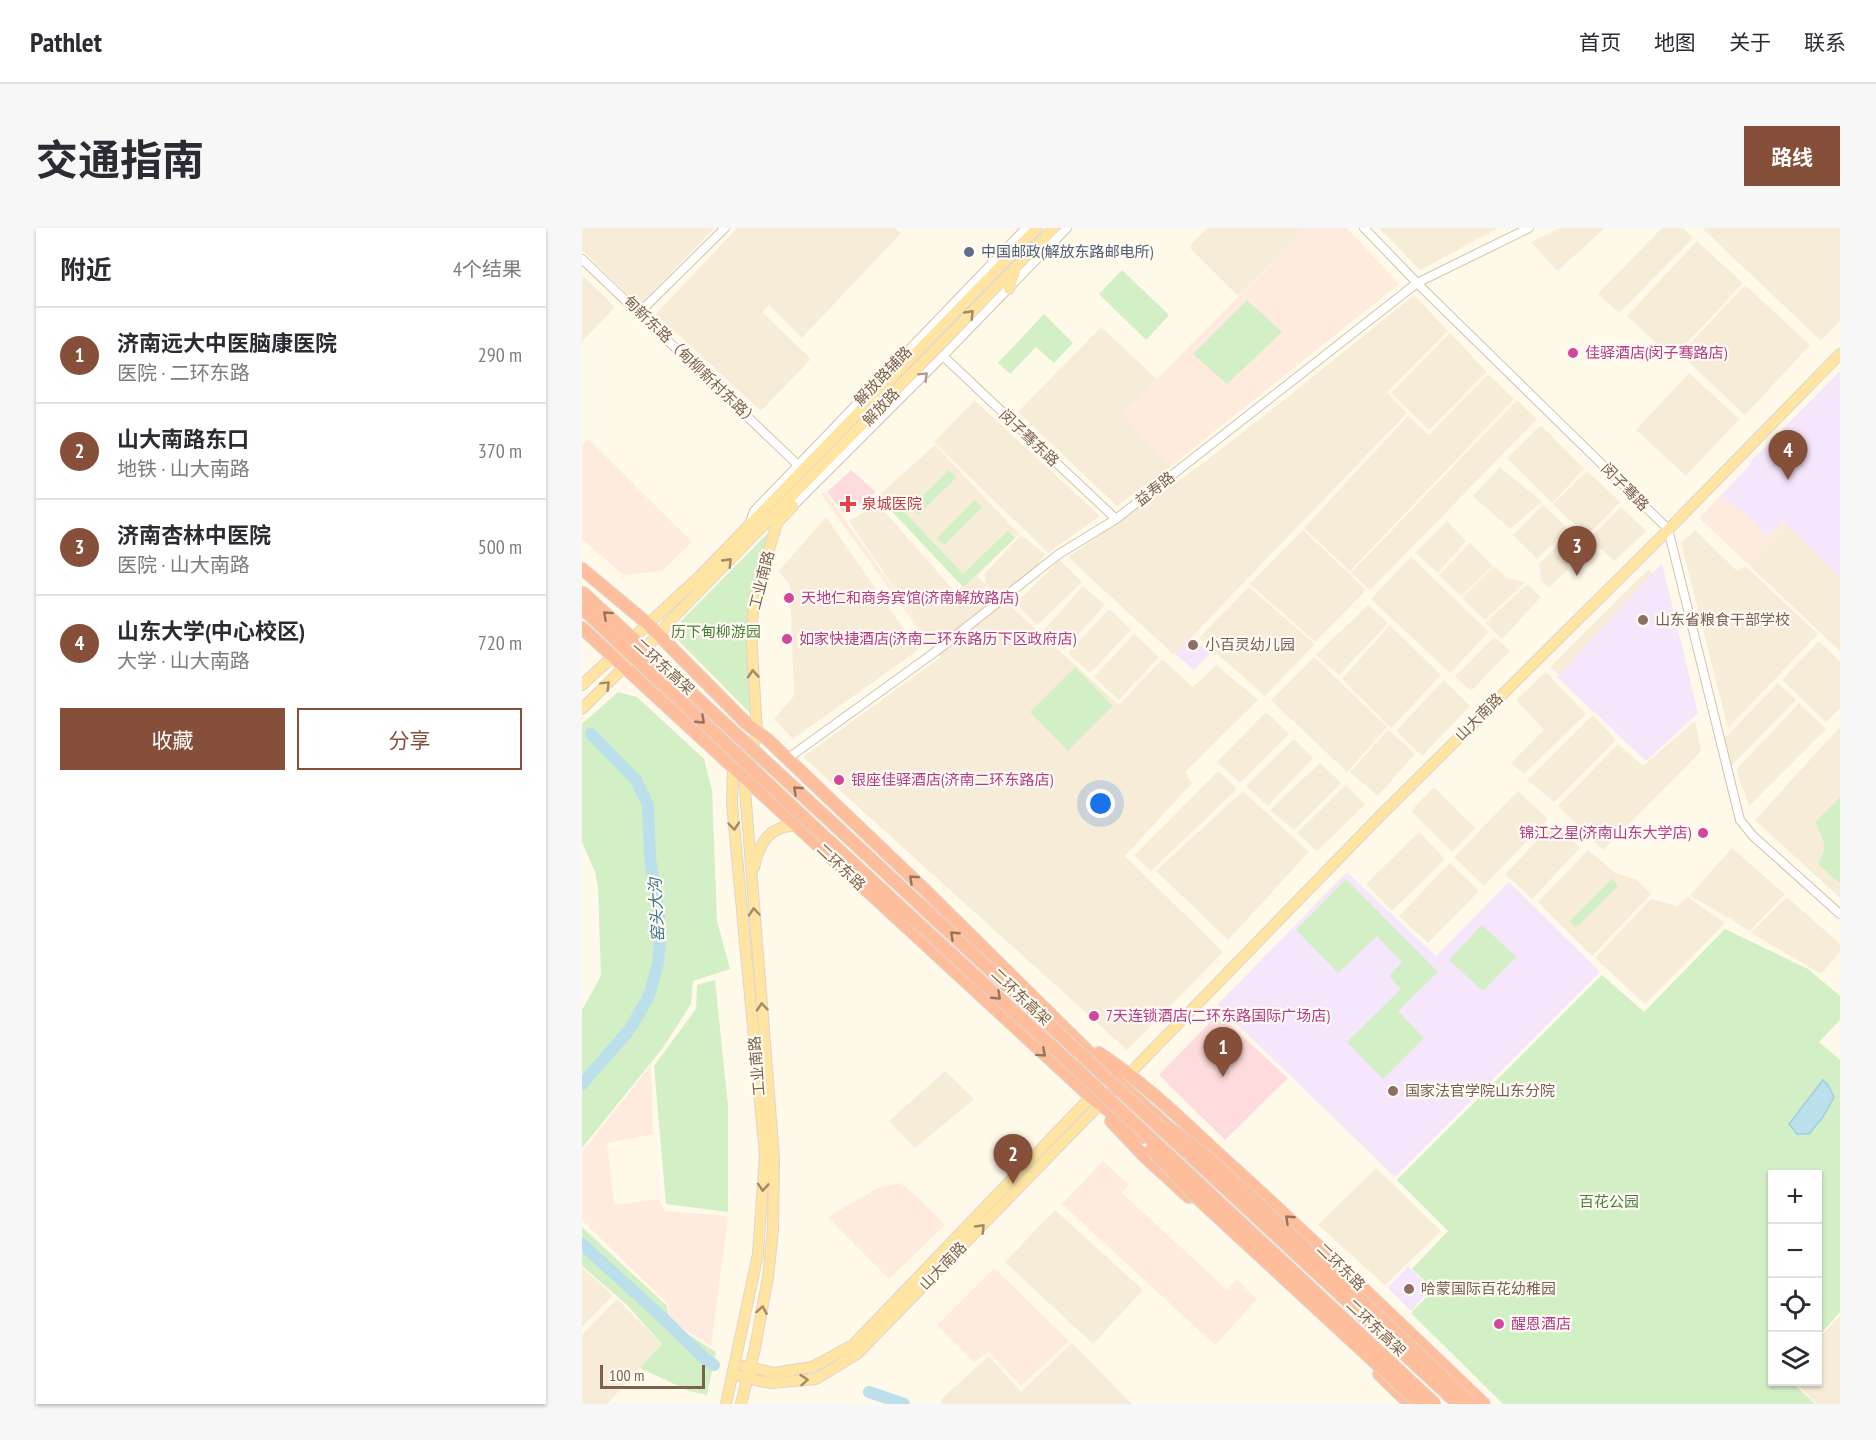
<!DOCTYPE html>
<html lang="zh">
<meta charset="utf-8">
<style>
:root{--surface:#fff;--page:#f7f7f7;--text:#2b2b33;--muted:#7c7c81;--line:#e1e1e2;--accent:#864f3a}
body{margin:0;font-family:"PT Sans Narrow","Noto Sans SC",sans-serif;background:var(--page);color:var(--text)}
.controls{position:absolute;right:18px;bottom:18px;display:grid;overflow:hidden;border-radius:0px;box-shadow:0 2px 4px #0004}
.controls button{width:54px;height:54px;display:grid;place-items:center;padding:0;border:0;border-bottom:2px solid var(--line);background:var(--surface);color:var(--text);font:30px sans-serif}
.scale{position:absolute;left:18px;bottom:15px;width:105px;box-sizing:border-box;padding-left:6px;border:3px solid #7e6149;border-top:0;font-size:16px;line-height:21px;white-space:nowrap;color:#7e6149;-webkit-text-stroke:4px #fffbf3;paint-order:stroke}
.you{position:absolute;left:519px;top:576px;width:21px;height:21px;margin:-15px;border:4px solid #fff;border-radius:50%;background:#1a73e8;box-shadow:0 0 0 9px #1a73e833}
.badge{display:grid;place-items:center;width:39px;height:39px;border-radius:50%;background:var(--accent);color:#fff;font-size:20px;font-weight:700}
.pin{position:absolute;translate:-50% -50px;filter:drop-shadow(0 2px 3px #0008)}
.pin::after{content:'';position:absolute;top:32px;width:21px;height:18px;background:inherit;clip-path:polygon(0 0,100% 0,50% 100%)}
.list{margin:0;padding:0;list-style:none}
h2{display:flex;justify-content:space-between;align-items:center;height:78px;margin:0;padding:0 24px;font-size:26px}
h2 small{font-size:20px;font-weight:400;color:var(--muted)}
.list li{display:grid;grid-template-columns:39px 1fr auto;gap:18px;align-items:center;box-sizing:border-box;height:96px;padding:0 24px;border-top:2px solid var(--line)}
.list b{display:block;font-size:22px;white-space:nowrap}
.list p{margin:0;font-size:20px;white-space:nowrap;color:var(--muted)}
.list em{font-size:20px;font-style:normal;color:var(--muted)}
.actions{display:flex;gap:12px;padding:18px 24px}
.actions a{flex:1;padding:14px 0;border:2px solid var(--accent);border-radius:0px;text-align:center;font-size:21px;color:var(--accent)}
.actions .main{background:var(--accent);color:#fff}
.icon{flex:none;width:33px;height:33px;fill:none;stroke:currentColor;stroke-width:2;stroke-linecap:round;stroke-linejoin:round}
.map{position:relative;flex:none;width:1258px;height:1176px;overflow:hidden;border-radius:0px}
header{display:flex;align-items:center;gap:36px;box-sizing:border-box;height:84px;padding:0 30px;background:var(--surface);border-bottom:2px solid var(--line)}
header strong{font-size:28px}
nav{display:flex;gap:33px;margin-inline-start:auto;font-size:21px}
.intro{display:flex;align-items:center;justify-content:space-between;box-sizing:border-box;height:144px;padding:0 36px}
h1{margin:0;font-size:42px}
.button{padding:15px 27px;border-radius:0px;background:var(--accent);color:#fff;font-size:21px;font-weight:700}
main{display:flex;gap:36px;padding:0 36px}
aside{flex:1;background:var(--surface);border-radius:0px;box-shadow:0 2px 4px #0004}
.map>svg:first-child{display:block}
.residential{fill:#f7ecd7}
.commercial{fill:#ffebde}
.education{fill:#f6e6fc}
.medical{fill:#fedcdd}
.green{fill:#d2efc5}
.water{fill:#bbe0ec;stroke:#a0cfdf;stroke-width:1.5}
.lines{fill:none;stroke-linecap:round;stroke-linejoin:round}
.river{stroke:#bbe0ec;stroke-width:12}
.minor-casing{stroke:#d4c2ad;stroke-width:10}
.major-casing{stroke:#ddd6d0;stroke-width:12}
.highway-casing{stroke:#ddd6d0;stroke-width:14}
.minor{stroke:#fff;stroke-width:8}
.major{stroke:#ffe5a1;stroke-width:10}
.highway{stroke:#ffbe9b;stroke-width:12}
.highway-bridge-casing{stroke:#ddd6d0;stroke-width:14;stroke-linecap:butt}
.highway-bridge{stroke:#ffbe9b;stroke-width:12}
.oneway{stroke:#a58963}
.oneway2{stroke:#ab9889}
.oneway3{stroke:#987459}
.service-dot{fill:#5c6f8a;stroke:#fffbf3;stroke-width:2}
.hotel-dot{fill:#d1479c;stroke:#fffbf3;stroke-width:2}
.health-dot{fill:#e0444e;stroke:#fffbf3;stroke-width:2}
.education-dot{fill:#8d6e63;stroke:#fffbf3;stroke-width:2}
.labels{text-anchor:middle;stroke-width:4.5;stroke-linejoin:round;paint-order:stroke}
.service-label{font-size:15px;fill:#4e5e75;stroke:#fffbf3;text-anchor:start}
.hotel-label{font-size:15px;fill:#b23c85;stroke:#fffbf3;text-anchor:start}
.street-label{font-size:15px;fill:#7e6149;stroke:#fffbf3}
.health-label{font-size:15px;fill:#be3a42;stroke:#fffbf3;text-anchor:start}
.education-label{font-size:15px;fill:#785e54;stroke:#fffbf3;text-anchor:start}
.park-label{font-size:15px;fill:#497f3c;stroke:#fffbf3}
.water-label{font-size:16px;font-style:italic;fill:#3c778c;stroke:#fffbf3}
</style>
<header>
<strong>Pathlet</strong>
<nav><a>首页</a><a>地图</a><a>关于</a><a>联系</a></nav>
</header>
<div class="intro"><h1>交通指南</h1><a class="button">路线</a></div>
<main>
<aside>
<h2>附近<small>4个结果</small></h2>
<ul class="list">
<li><span class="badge">1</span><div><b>济南远大中医脑康医院</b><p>医院 · 二环东路</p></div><em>290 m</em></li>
<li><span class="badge">2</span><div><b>山大南路东口</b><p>地铁 · 山大南路</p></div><em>370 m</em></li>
<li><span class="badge">3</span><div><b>济南杏林中医院</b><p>医院 · 山大南路</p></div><em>500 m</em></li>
<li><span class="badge">4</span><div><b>山东大学(中心校区)</b><p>大学 · 山大南路</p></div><em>720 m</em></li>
</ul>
<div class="actions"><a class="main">收藏</a><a>分享</a></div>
</aside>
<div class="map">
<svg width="1258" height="1176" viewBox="0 0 1258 1176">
<rect width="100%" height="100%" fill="#fff9ea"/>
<g class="residential">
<path d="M0,0h132l-75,78 -57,-56z"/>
<path d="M155,0h158l6,5 -99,105 -33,-33 -7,7 49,47 -50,52 -105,-97z"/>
<path d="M625,0h99l-68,68 -49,-49z"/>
<path d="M797,0h119l-78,42z"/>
<path d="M978,0h45l-48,43 -26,-29z"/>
<path d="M1080,0h21l10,10 -74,75 -21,-19z"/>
<path d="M1120,0h138v93l-19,20z"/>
<path d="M1115,13l46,42 -70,75 -46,-42z"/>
<path d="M0,47l33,32 -33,35z"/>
<path d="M1163,57l65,60 -65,70 -65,-61z"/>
<path d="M832,67l34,36 -61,61 20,21 -233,242 -106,-98 134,-93 92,-72z"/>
<path d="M519,99l56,52 -35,36 49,51 -54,40 -99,-94z"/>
<path d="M868,105l37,39 -58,58 -38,-37z"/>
<path d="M1107,145l50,46 -53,57 -50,-46z"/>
<path d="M906,146l26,25 -164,172 -46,-43 104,-112 21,19z"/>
<path d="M935,172l20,19 -167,171 -19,-17z"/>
<path d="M392,173h1l125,115 -52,37 -114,-111z"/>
<path d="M959,197l43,44 -32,34 -45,-45z"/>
<path d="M353,217l84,89 -42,42 10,9 -3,-11 37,-39 24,19 -36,51 110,100 43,-46 31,28 24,-22 41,35 -73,72 7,11 -67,73 98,96 -96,98 -324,-293 138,-100 -92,-136 29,-17 91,104 20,-19 -2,-4 -15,17 -13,-12 5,-7 -85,-88z"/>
<path d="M918,239l42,35 -32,27 -37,-33z"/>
<path d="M1005,243l33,31 -33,34 -34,-32z"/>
<path d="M961,277l25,24 -31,30 -24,-24z"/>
<path d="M1039,279l25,24 -32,30 -24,-23z"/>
<path d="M244,289l92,133 -125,89 -19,-20 20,-23 -4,-111 -11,-14z"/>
<path d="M865,293l19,20 -28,32 -23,-20z"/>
<path d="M1205,298l53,51v74l-90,-85z"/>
<path d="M721,302l63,60 -51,52 -65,-58z"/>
<path d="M1113,302l42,41 8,-5 73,68 -90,94 -47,-185z"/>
<path d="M989,305l16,17 -38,38 -8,-8 -2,-16z"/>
<path d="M888,315l23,23 -32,30 -22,-21z"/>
<path d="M829,329l78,75 -39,41 -79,-74z"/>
<path d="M478,332l22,22 -45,43 -21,-22z"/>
<path d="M912,338l13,12 19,4 -41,38 -23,-22z"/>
<path d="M1067,341l14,15 -95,99 -18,-16z"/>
<path d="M945,356l14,13 -39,42 -17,-16z"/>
<path d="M501,358l22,19 -41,45 -21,-19z"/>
<path d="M667,359l66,57 -50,52 -66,-58z"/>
<path d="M786,377l20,18 -49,52 -23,-20z"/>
<path d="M527,381l22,21 -41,43 -22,-20z"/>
<path d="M808,397l51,50 -50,53 -49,-49z"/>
<path d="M552,406l25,23 -40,43 -25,-23z"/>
<path d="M912,409l16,14 -39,40 -16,-15z"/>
<path d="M1237,413l21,21v46l-14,14 -44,-42z"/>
<path d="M732,429l73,70 -40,45 -76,-72z"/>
<path d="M964,444l40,42 -62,60 -13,-11 33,-33 -28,-30z"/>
<path d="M862,452l26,26 -48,50 -26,-25z"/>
<path d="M1196,455l18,17 -65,66 -8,-26z"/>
<path d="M1217,475l27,26 -77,77 -13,-36z"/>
<path d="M684,484l23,22 -49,49 -23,-21z"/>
<path d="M1011,487l23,25 -62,62 -27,-22z"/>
<path d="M1113,493l6,30 -98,99 -45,-44 60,-62 25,22z"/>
<path d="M1258,499v171l-85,-78z"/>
<path d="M806,502l27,24 -37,42 -28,-24z"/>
<path d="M712,511l19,19 -45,48 -22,-20z"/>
<path d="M738,535l21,20 -47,47 -24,-20z"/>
<path d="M636,543l19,18 -86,82 -17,-15z"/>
<path d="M764,557l19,20 -48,46 -20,-18z"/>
<path d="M852,559l41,41 -23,24 -41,-41z"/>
<path d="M661,563l66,61 -81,88 -72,-69z"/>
<path d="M936,563l30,28 -64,67 -30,-29z"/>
<path d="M972,595l26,25 -48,51 -27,-25z"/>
<path d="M837,604l26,27 -53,52 -26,-27z"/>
<path d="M1150,620l53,46 -35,37 -60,-36z"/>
<path d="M1006,622l27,23 20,6 16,15 -59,62 -54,-54z"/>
<path d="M868,635l29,28 -51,52 -29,-27z"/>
<path d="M1105,669l38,26 -80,81 -50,-46 56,-59 26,7z"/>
<path d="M1205,669l53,47v8l-19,22 -70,-41z"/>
<path d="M363,843l29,28 -59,49 -26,-27z"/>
<path d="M794,940l65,63 -56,54 -67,-60z"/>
<path d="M473,982l88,80 -50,54 -88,-82z"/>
<path d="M0,1040l31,27 -31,32z"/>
<path d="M35,1071l45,45 -55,60h-25v-69z"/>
<path d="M1258,1088v88h-24l-21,-22h23v-43z"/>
<path d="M490,1115l60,61h-189l-3,-4 49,-44 32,36z"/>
</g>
<g class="commercial">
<path d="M724,0h41l52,56 -228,182 -49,-51z"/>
<path d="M6,211l104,103 -30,29 -39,4 -41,-36v-94z"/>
<path d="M243,264l109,153 -3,2 -110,-153z"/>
<path d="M1139,267l17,14 2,-1 27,27 14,-15 6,6 -37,40 -51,-48z"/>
<path d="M69,837l2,69 -46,9 7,62 45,-6 5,12 64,5 -17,130 -40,-25 -3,-17 -86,-84v-68z"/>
<path d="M521,933l26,24 -7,8 105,97 10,-10 20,19 -42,46 -153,-141z"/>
<path d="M318,955l16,13 29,29 -56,54 -61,-62 52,-30z"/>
<path d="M412,1040l75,73 -48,45 -32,-34 -15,10 -37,-37z"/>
</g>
<g class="education">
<path d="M1258,143v206l-58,-56 -15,15 -27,-27 -1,1 -18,-15 29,-30 -1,-2z"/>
<path d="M1080,335l36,150 -52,48 -89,-84z"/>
<path d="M610,409l19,16 -17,17 -19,-16z"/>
<path d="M765,644l89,84 73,-74 91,90 -205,205 -178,-172z"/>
<path d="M826,1038l23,23 -20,22 -23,-23z"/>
</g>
<g class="medical">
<path d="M269,242l25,22 -31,23 -18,-23z"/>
<path d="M636,786l70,64 -63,62 -66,-65z"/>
</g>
<g class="green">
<path d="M540,42l47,45 -23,25 -47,-46z"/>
<path d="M665,72l35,32 -55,52 -34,-30z"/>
<path d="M462,86l29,29 -19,20 -18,-16 -26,27 -12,-11z"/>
<path d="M367,242l7,8 -38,37 -7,-7z"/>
<path d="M309,270l72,76 45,-43 7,7 -52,49 -78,-83z"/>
<path d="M393,272l7,7 -38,38 -7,-7z"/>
<path d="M194,297l-22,71 2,123 -86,-87z"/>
<path d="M493,439l38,39 -45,45 -38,-39z"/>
<path d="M36,464l19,5 67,62 8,31 5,131 13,48 -37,12 -2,23 -29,45 -80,99v-138l19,-34 -3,-89 -3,-15 -13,-30v-118z"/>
<path d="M1258,569v86l-22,-19c11,-18 5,-24 -3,-42z"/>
<path d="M764,651l92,93 -40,39 26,27 -41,41 -36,-37 54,-53 -12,-13 13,-14 -25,-26 -39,37 -42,-43z"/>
<path d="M1030,651l6,7 -39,39 -4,1 -5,-4 1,-2z"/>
<path d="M900,697l34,32 -33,34 -34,-31z"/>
<path d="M1143,701l83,40 32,27v24l-21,22 21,18v252l-22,25v-163h-46v208h20l23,22h-312l-92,-91 23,-24 -22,-20 36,-38 -51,-51 205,-205 42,37z"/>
<path d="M133,752l13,126v106l-62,-8 -12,-138 42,-57 1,-24z"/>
<path d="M0,999l85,79 3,17 46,29 -9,43 -18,-4 -49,-23 22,-24 -36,-40 -44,-38z"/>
</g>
<path class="water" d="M1241,852l5,5 6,12 -11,20 -14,17h-12l-8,-10z"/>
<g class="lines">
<g class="river">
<path d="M0,856l48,-55 19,-33 9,-33 2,-21 -1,-23 -9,-61 -2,-53 -12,-25 -45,-46"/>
<path d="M0,1016l84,77 38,37 10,7"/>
<path d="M287,1164l35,12"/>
</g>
<g class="minor-casing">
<g id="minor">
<path d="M782,0l58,60 246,241 72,291 13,16 87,78"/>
<path d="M0,31l216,206"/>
<path d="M58,84l85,-84"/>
<path d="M361,128l173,163"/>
<path d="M211,278l150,-150 124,-128"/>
<path d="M168,294l4,-11 272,-283"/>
<path d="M202,528h7l144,-104 124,-98 57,-35 301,-236 112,-55"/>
</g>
</g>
<g class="major-casing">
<g id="major">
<path d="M427,61l7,-20"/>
<path d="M0,457l117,-108 338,-349"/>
<path d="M0,481l35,-35 42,-39 9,-12 386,-395"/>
<path d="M172,640c5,-24 15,-43 42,-42"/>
<path d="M162,1138l30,7 38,-6 41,-22 233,-243 12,-8"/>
<path d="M151,1146l26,7 12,2 45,-4 41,-25 523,-538 279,-277 181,-185"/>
<path d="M144,1176l32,-150 7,-99 -33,-351 1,-37 12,-17"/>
<path d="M159,1176l14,-56 13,-71 5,-47 1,-72 -30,-381 13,-45 -6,-102 4,-34 22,-73 16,-17"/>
</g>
</g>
<g class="highway-casing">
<g id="highway">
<path d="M0,341l66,55 99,100 21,16 157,150 204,202 49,44"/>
<path d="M0,400l509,469 52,40"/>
<path d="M258,602l78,73"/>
<path d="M247,613l79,73"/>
<path d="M517,825c49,32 92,76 135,115 85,77 167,157 250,236"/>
<path d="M529,893l32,34 46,42"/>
<path d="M797,1146l31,30"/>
</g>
</g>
<use href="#minor" class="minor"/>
<use href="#major" class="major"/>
<use href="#highway" class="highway"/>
<g class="highway-bridge-casing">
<g id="highway-bridge">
<path d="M0,364l258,238"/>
<path d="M0,380l247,233"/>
<path d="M336,675l540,501"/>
<path d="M326,686l162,149 365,341"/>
<path d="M590,902l39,30 261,244"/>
<path d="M569,921l42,45 227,210"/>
</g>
</g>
<use href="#highway-bridge" class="highway-bridge"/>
</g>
<defs><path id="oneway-chevron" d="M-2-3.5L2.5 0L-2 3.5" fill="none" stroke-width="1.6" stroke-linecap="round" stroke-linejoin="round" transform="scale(1.5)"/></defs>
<g class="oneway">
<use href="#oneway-chevron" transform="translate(388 86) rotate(-46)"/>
<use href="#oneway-chevron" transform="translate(146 334) rotate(-46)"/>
<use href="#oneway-chevron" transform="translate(171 446) rotate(-94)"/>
<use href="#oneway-chevron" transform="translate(24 457) rotate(-45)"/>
<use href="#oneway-chevron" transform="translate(152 598) rotate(85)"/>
<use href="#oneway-chevron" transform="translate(172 684) rotate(-95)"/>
<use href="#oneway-chevron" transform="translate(180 779) rotate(-95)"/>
<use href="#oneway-chevron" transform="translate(181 959) rotate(94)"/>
<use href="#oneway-chevron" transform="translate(399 1000) rotate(-46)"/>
<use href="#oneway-chevron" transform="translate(180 1082) rotate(-80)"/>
<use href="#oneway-chevron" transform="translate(222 1152) rotate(-5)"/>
</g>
<use class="oneway2" href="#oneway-chevron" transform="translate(342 148) rotate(-45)"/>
<g class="oneway3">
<use href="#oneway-chevron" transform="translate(25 387) rotate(-138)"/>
<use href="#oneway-chevron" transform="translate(119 492) rotate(43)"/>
<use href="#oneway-chevron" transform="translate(215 562) rotate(-137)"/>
<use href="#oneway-chevron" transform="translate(331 651) rotate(-137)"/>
<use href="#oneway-chevron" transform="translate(372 707) rotate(-137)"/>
<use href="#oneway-chevron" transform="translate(415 768) rotate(43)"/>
<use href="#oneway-chevron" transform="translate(460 825) rotate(42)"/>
<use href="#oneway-chevron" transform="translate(707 991) rotate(-137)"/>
</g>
<circle class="service-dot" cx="387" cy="24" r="6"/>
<g class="hotel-dot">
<circle cx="991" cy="125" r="6"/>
<circle cx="207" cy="370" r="6"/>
<circle cx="205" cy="411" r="6"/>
<circle cx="257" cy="552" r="6"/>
<circle cx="1121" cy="605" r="6"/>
<circle cx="512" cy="788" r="6"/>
<circle cx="917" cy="1096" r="6"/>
</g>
<path class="health-dot" d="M263 267h6v6h6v6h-6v6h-6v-6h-6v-6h6z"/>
<g class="education-dot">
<circle cx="1061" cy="392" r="6"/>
<circle cx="611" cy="417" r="6"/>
<circle cx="811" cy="863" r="6"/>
<circle cx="827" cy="1061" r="6"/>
</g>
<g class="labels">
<g class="service-label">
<text x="399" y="29">中国邮政(解放东路邮电所)</text>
</g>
<g class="hotel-label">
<text x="1003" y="130">佳驿酒店(闵子骞路店)</text>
<text x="219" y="375">天地仁和商务宾馆(济南解放路店)</text>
<text x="217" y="416">如家快捷酒店(济南二环东路历下区政府店)</text>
<text x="269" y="557">银座佳驿酒店(济南二环东路店)</text>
<text x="1109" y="610" text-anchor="end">锦江之星(济南山东大学店)</text>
<text x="524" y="793">7天连锁酒店(二环东路国际广场店)</text>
<text x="929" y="1101">醒恩酒店</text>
</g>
<g class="street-label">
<text transform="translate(109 133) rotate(44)" y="5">甸新东路（甸柳新村东路）</text>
<text transform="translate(301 148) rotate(-46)" y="5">解放路辅路</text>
<text transform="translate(299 179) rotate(-46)" y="5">解放路</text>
<text transform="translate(447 210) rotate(43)" y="5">闵子骞东路</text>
<text transform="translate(1043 259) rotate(45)" y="5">闵子骞路</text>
<text transform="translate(573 261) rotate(-38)" y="5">益寿路</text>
<text transform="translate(180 352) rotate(-76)" y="5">工业南路</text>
<text transform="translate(82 439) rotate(42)" y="5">二环东高架</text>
<text transform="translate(897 489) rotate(-45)" y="5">山大南路</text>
<text transform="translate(259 639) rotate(43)" y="5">二环东路</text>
<text transform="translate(439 769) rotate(43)" y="5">二环东高架</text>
<text transform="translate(175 838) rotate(-95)" y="5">工业南路</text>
<text transform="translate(361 1038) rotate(-46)" y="5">山大南路</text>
<text transform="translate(759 1039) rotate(44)" y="5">二环东路</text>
<text transform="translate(794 1100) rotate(43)" y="5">二环东高架</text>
</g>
<g class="health-label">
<text x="280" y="281">泉城医院</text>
</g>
<g class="education-label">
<text x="1073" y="397">山东省粮食干部学校</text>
<text x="623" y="422">小百灵幼儿园</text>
<text x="823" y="868">国家法官学院山东分院</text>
<text x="839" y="1066">哈蒙国际百花幼稚园</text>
</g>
<g class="park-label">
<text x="134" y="409">历下甸柳游园</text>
<text x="1027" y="979">百花公园</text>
</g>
<g class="water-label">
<text transform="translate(74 682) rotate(-93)" y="6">窑头大沟</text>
</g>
</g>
</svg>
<div class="controls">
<button>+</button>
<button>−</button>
<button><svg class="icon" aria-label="locate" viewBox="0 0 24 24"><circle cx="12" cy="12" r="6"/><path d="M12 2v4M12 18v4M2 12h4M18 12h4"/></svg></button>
<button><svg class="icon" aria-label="layers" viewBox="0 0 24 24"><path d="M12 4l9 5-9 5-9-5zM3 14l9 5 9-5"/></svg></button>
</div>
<div class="scale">100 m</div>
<div class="you"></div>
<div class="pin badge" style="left:641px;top:849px">1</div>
<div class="pin badge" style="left:431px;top:956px">2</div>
<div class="pin badge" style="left:995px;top:348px">3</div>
<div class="pin badge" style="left:1206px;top:252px">4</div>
</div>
</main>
